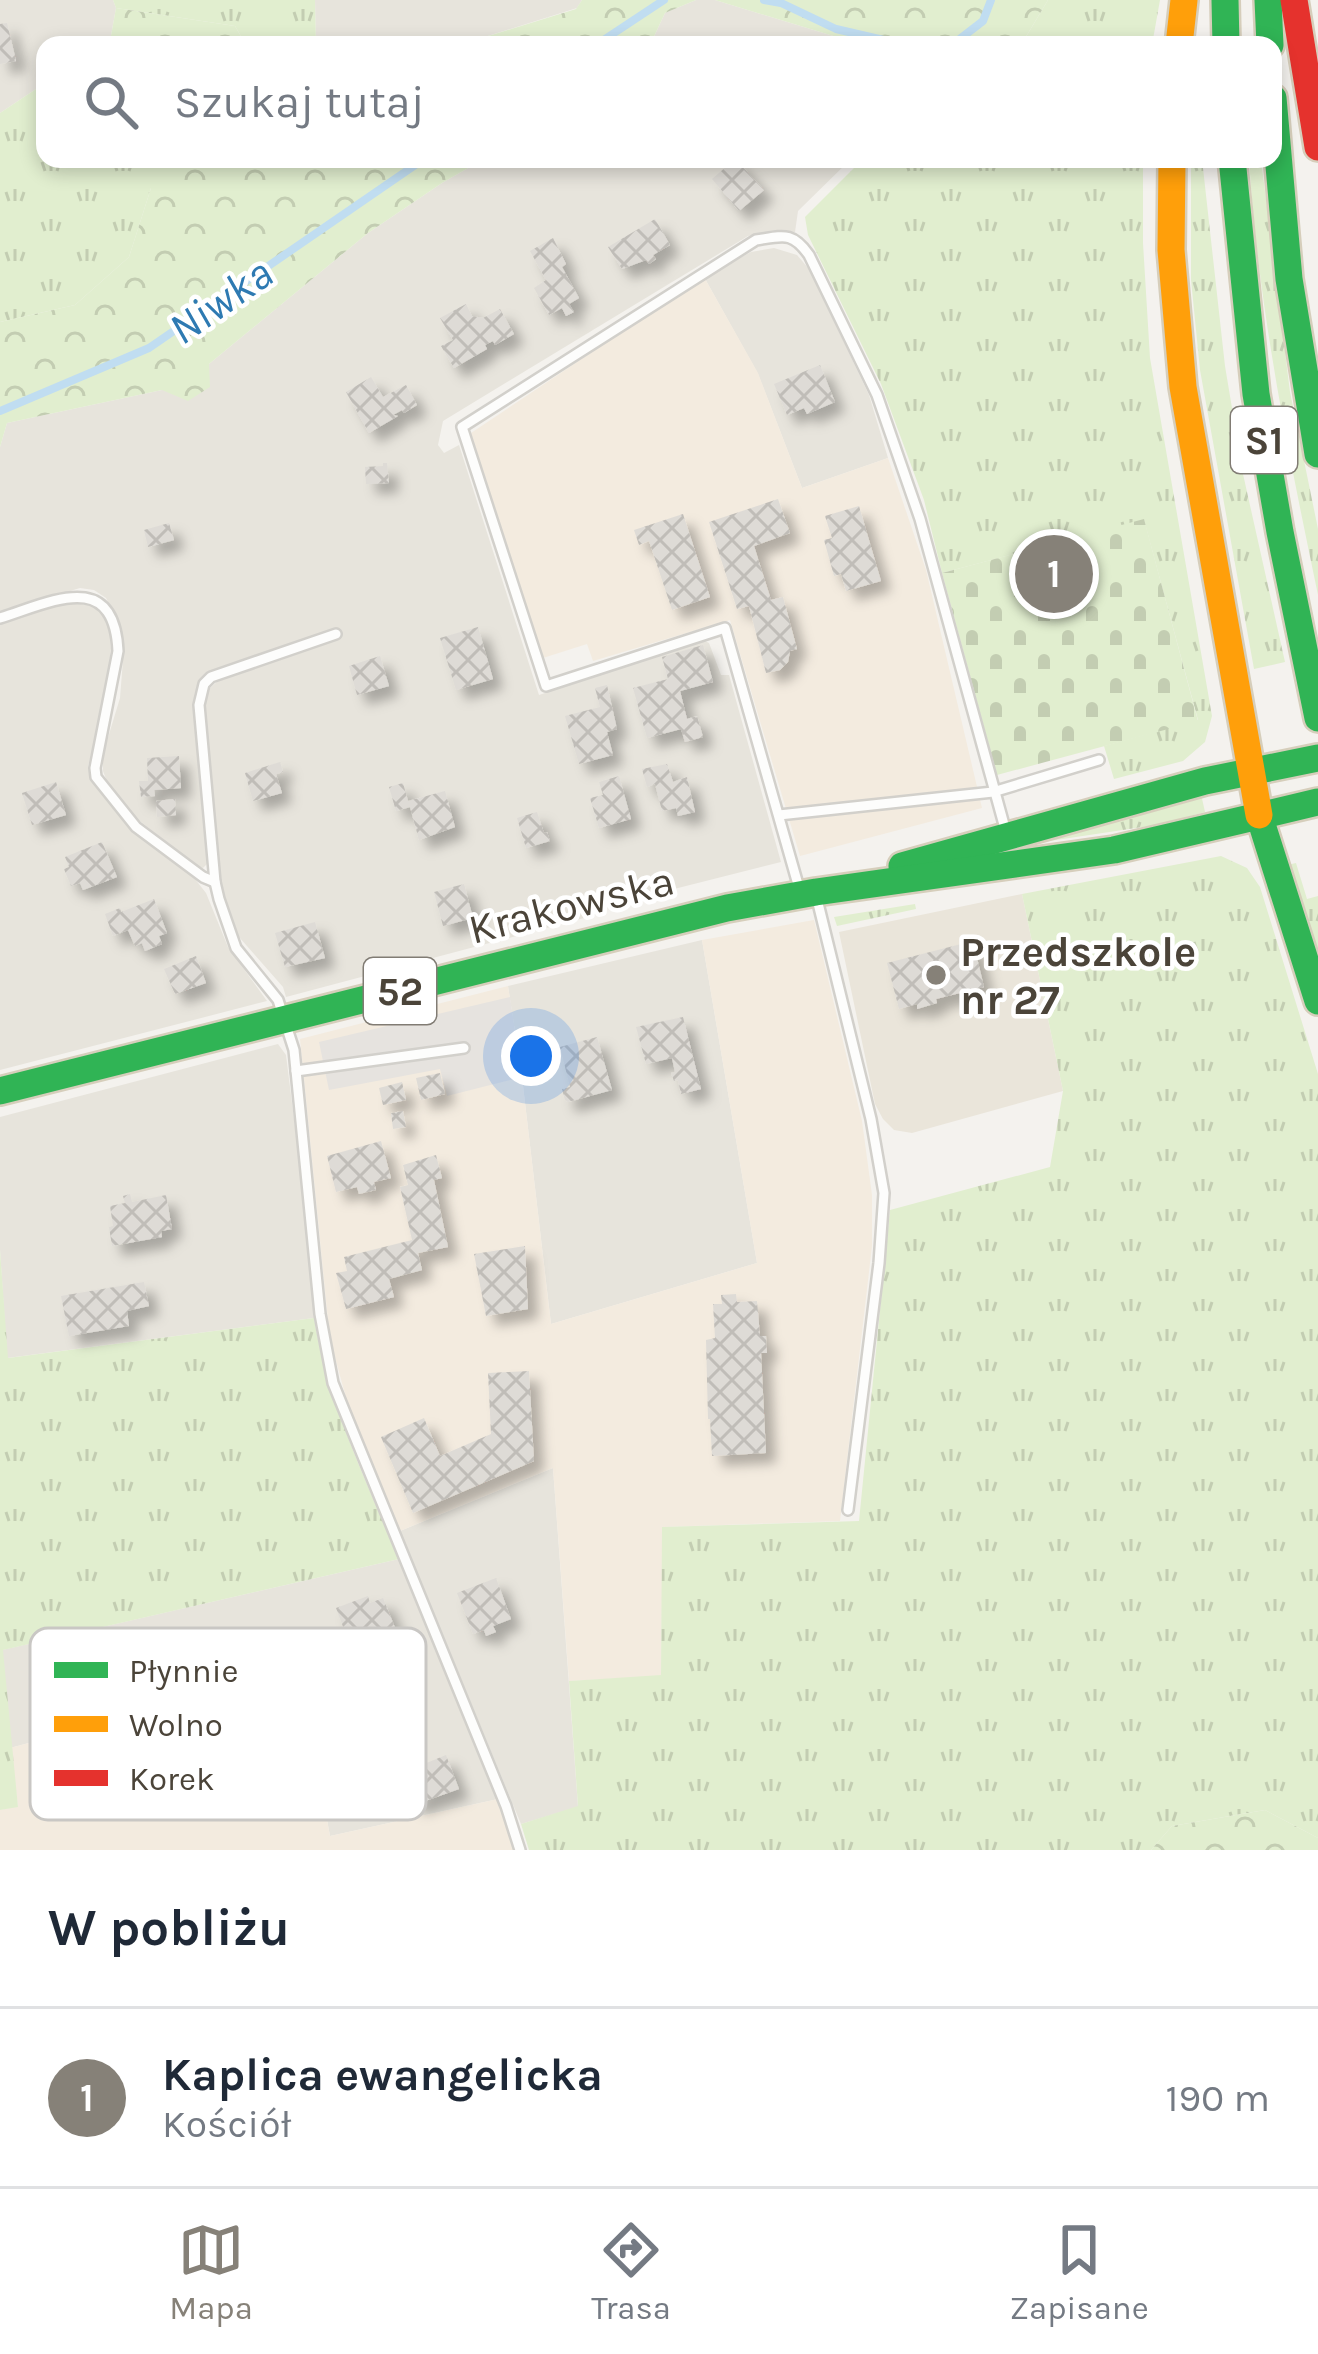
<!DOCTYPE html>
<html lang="pl">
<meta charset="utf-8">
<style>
:root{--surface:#fff;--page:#f6f6f7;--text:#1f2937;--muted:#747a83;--line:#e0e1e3;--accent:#868178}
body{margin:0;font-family:Karla,sans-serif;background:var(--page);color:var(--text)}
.you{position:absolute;left:531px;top:1056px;width:42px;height:42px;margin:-30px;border:9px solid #fff;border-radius:50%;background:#1a73e8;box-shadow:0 0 0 18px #1a73e833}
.badge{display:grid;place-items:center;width:78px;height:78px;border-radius:50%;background:var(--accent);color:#fff;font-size:39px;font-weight:700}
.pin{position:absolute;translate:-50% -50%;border:6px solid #fff;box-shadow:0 3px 12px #0006}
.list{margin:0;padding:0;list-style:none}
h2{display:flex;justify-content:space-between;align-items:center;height:156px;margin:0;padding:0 48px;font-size:51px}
h2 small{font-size:39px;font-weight:400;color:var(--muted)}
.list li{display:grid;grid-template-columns:78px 1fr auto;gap:36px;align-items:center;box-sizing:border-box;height:180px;padding:0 48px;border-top:3px solid var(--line)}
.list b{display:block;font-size:45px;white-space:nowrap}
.list p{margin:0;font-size:39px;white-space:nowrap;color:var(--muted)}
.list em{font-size:39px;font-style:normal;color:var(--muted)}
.icon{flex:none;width:66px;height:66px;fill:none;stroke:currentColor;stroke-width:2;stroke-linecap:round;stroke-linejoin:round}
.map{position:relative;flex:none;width:1318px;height:1850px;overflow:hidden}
.search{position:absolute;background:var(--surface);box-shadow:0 6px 18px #0003;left:36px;right:36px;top:36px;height:132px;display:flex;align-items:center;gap:30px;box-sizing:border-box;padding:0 42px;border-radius:24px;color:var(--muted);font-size:45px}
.sheet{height:336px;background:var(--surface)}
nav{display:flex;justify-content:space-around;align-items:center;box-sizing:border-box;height:168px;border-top:3px solid var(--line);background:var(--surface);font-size:33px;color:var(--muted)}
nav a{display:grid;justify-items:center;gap:6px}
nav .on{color:var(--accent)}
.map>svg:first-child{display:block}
.residential{fill:#e7e4dc}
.commercial{fill:#f3ebdf}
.education{fill:#eae5da}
.grass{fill:url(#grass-tufts)}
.forest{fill:url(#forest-crowns)}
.cemetery{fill:url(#cemetery-stones)}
.parking{fill:#e6e3df}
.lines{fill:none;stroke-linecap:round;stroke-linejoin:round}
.stream{stroke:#c0ddf1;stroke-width:8}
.building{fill:url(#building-cross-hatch);filter:url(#shadow)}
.lane-casing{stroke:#d2d0cb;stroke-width:14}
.fast-casing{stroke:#d6cebb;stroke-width:32}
.slow-casing{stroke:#d6cebb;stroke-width:32}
.jam-casing{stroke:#d6cebb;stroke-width:32}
.lane{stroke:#fdfdfc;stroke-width:9}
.fast{stroke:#30b455;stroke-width:27}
.slow{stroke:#ff9f0a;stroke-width:27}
.jam{stroke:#e5322d;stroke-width:27}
.poi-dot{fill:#868178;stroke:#fff;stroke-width:4.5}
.labels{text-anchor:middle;stroke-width:9;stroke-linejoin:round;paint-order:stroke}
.shield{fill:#fff;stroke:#817c74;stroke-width:3}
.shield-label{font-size:39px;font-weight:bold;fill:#4b4439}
.street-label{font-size:42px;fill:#4b4439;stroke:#fff}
.poi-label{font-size:42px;font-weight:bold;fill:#4b4439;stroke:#fff;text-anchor:start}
.water-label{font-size:45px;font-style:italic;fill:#2e7ab2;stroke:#fff}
.key{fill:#fff;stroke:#c9c7c4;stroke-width:3}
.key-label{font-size:33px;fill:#4b4439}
</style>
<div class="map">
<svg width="1318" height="1850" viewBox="0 0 1318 1850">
<defs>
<pattern id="grass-tufts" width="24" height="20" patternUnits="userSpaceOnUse" patternTransform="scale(3)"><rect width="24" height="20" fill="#e1eecf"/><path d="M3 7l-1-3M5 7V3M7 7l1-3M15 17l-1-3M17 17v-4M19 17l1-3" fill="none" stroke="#c3cdb2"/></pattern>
<pattern id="forest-crowns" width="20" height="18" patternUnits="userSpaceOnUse" patternTransform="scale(3)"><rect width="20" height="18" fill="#e1eecf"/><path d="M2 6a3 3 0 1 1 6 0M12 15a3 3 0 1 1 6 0" fill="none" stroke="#c3cdb2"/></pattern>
<pattern id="cemetery-stones" width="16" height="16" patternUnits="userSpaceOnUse" patternTransform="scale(3)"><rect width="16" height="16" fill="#e1eecf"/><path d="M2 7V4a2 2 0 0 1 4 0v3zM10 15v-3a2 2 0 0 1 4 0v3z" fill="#c3cdb2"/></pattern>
<pattern id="building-cross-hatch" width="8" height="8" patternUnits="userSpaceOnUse" patternTransform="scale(3)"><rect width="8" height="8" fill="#dedbd6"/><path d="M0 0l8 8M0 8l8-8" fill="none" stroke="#c0bdb8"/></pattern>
<filter id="shadow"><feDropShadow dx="10" dy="10" stdDeviation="6" flood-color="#0004"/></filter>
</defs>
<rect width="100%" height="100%" fill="#f4f2ee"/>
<g class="residential">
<path d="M0,0h113l3,8 -6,33 -7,4h-58v38l-45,30z"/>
<path d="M315,0h267l-5,8 -118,37h-143z"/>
<path d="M696,0h19l148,45h-213l15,-32z"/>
<path d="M484,159h367l-53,52 -3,21h-27l-20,4 -305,185 -5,24 6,8 15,-8 80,250 164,-55 6,3 12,32h8l52,187 -182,46v6l-313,83 -3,-10 -44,-50 -13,-32 -8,-38 -13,-150 1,-16 3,-12 11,-10 94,-32 -3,-8 -92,29 -16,12 -8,12 -1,13 13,159 -4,4 -6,-2 -61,-48 -28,-34 -5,-13v-17l17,-56 3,-38 -3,-34 -14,-28 -12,-8 -14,-2 -80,24v-165l7,-24 155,-33 47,-26 159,-131 74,-50z"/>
<path d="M774,248l23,7 12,14 60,126 19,63 -86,30 -44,-114 -54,-97 47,-25z"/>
<path d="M68,602l26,4 9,9 7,17 1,17 -6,51 -17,66 3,13 40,50 60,45 15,19 22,54 39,54 -267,69v-447z"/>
<path d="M702,940l55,323 -206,61 -29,-247 -14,-91z"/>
<path d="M278,1044l8,11 25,200 3,63 -307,40 -7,-109v-132z"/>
<path d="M553,1468l25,339 -57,17 -121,-293z"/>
<path d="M399,1559l99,240 -168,37 -14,-77 32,-7 -27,-87 -311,83 -8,-98z"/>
</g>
<g class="commercial">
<path d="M704,277l54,96 44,115 86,-30 38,112 56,238 -182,48 -70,-236 -137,41 -6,-17 -44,14 -72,-225z"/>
<path d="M814,920l48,201 10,74v51l-32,275 -177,6 -2,149 -92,5 -16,-213 -153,63 -49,-115 -18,-66 -5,-29 -28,-282 208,-53 14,91 29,247 206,-61 -55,-323z"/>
<path d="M322,1664l26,89 -32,7 14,76 168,-37 16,51h-514v-40l18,-4 -8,-58z"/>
</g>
<path class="education" d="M1022,894l41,197 -151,42 -18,-3 -11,-11 -8,-15 -36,-172z"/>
<g class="grass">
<path d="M113,0h202l1,45h-70l-11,-19 -119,-18z"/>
<path d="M1048,0h112l-8,45h-131z"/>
<path d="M45,83v76h106v29l-22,69 -54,48 -75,17v-209z"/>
<path d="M863,159h280v84l7,115 62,358 -7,26 -22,19 -69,18 -10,-33 94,-26 -54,-200 -202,53 -18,-73 -43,-116 -73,-149 -3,-18z"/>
<path d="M1191,159h11l23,207 18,108 42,188 -31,7 -54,-299 -9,-90z"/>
<path d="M1249,159h12l29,233 28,137v66c-30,-144 -60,-289 -69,-436z"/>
<path d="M1201,794l4,18 -49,13 -120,18z"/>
<path d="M1221,856l26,12 13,19 58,187v764l-53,-28 -93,16 -21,24h-622l-8,-26 57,-18 -9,-125 92,-6 1,-148 197,-6 31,-311 160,-43 13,-76 -41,-197z"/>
<path d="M1296,863l11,36 11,-3v67l-31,-98z"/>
<path d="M915,904l1,5 -79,17 -3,-9z"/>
<path d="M0,1250l8,108 306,-40c14,85 52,162 85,241l-396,91 15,157 -18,3z"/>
</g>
<g class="forest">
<path d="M582,0h114l-31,13 -15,32h-191l117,-36z"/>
<path d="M715,0h333l-27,45h-158z"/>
<path d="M116,8l119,18 11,19h-128l-8,-4z"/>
<path d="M151,159h144l2,6 22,-2 4,-4h161l-42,24 -74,50 -159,131 1,23 -22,14 -26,-11 -155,33 -7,24v-125l75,-17 54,-48 22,-69z"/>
<path d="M1265,1810l53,28v12h-167l21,-24z"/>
</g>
<path class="cemetery" d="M1144,519l54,202 -201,54 -55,-202z"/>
<path class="parking" d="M510,997l12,80 -75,19 -7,-27 -111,21 -10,-48z"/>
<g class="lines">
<g class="stream">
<path d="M764,0l17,3 55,26 69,16"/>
<path d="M596,45l68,-45"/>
<path d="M952,45l31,-24 8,-21"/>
<path d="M0,411l149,-63 275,-189"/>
</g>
</g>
<g class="building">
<path d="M7,23l9,38 -16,3v-40z"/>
<path d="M735,159l29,31 -25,21 -27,-32z"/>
<path d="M655,219l15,26 -17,10 3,4 -7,5 -3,-4 -24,9 -14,-22z"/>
<path d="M553,238l13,26 -4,3 17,31 -10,6 5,8 -8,4 -4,-8 -13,7 -15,-27 12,-8 -16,-29z"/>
<path d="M466,304l6,12 11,2 17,-9 14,25 -19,11 -2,-4 -8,4 2,4 -33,19 -13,-22 12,-6 -13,-22z"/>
<path d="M820,365l15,37 -28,12 -3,-6 -17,7 -13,-31z"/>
<path d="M371,377l12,20 23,-12 11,20 -13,8 -2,-3 -9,5 5,1 -29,17 -23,-41z"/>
<path d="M383,463h4l2,20 -23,1 -1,-17 18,-1z"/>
<path d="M778,499l12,34 -36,13 17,54 12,-3 14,52 -7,2 -2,11 -8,8 -14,3 -17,-67 -12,3 -28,-87z"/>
<path d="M859,506l22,75 -35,10 -5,-17 -7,2 -10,-36 8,-2 -7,-22z"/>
<path d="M683,514l27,83 -38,13 -23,-69 -10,4 -5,-15z"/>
<path d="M169,523l5,17 -26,7 -4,-17z"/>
<path d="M1061,541l16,56 -30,9 -16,-56z"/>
<path d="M478,627l15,52 -37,11 -16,-52z"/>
<path d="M703,645l10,37 -33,9 7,28 10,-3 6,21 -18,5 -4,-13 -34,9 -14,-50 35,-9 -6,-22z"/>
<path d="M380,656l9,30 -32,9 -8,-29z"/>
<path d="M607,685l10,44 -10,3 6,23 -34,9 -14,-48 35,-9 -5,-19z"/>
<path d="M179,756l2,32 -27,2 1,6 -14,1 -2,-16h9l-1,-23z"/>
<path d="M280,762l3,10 -7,2 6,19 -29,8 -8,-28z"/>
<path d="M667,764l6,18 14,-5 8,35 -17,4 -2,-8 -14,3 -7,-27 -8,3 -5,-18z"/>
<path d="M619,776l12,43 -32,9 -9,-30 13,-3 -4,-13z"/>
<path d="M56,782l10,33 -34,10 -10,-32z"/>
<path d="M403,783l5,18 37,-10 10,36 -36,13 -9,-33 -14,4 -7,-24z"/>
<path d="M175,799l1,16 -19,2 -1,-16z"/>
<path d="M537,812l7,21 3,-1 3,9 -24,7 -9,-30z"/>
<path d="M102,842l15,35 -34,13 -3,-7 -9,3 -7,-17 5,-2 -4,-10z"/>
<path d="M464,884l9,34 -30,8 -9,-34z"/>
<path d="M154,899l13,34 -8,3 3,8 -17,7 -3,-8 -7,3 -7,-16 -15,6 -8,-22 15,-6 1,4z"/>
<path d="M315,922l10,36 -40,9 -10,-34z"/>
<path d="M973,941l11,46 -48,12 1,4 -20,6v-5l-18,5 -12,-46z"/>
<path d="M196,956l10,27 -31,11 -11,-25z"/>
<path d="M683,1017l18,72 -20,5 -3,-14 -4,1 -3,-8 4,-1 -3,-14 -26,6 -10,-37z"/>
<path d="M597,1037l15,53 -44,12 -3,-2 -3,-11 8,-2 -10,-40z"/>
<path d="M440,1073l5,21 -24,6 -5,-22z"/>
<path d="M402,1082l4,18 -23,5 -4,-17z"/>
<path d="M403,1111l3,16 -13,2 -2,-16z"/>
<path d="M381,1141l10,37 -17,4 2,8 -17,4 -2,-7 -21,5 -9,-36z"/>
<path d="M436,1155l6,23 -8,2 14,67 -30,6 4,17 -33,9 5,18 -48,12 -10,-36 11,-2 -3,-14 68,-17 -12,-53 8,-2 -5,-20z"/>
<path d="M130,1194l2,8 34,-7 6,34 -11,2 1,6 -50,9 -3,-19 4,-1 -3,-20 15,-3 -2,-7z"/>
<path d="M525,1246l3,63 -42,7 -12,-62z"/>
<path d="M144,1282l5,24 -22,5 2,15 -60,10 -8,-40z"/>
<path d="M736,1294l1,8 20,-1 3,35h6l1,17h-6l5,100 -54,3 -2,-37h-2l-2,-79 9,-2 -2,-34h9l-1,-9z"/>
<path d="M529,1371l5,90 -121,52 -32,-76 43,-19 16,38 51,-22 -3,-61z"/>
<path d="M496,1578l15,41 -18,7 3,6 -10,4 -2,-6 -11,4 -16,-41z"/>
<path d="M368,1596l2,7 13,-5 13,32 -45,18 -15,-40z"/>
<path d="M446,1755l13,34 -45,16 -6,-14 11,-5 -7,-17z"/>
</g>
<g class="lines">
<g class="lane-casing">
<g id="lane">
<path d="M0,618c51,-16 114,-50 118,33l-23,117 1,9 40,50 67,50 12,5"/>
<path d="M336,634l-125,43 -7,7 -5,21 16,177 4,17 17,49 42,52 16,50 26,264 13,69 173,423 14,44"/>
<path d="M779,815l214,-23 106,-32"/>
<path d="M799,888l-74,-260 -179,58 -84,-259 294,-187c27,-4 36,-9 53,15l68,140 43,124 86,313"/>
<path d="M816,895l55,224 13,74 -5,70 -31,247"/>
<path d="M296,1071l168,-23"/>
</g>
</g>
<g class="fast-casing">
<g id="fast">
<path d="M1225,0l1,45"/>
<path d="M1268,0l2,45"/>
<path d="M1273,98l16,181 29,175"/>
<path d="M1232,159l24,235 24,138 38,186"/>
<path d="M1259,815l59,186"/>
<path d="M902,866l303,-85 113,-23"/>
<path d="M0,1091l727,-183 89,-16 298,-42 204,-48"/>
</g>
</g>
<g class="slow-casing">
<g id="slow">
<path d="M1179,45l5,-45"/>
<path d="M1172,159l-1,91 12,137 76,428"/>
</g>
</g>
<g class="jam-casing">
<path id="jam" d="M1294,0l24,147"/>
</g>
<use href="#lane" class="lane"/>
<use href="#fast" class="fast"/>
<use href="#slow" class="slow"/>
<use href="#jam" class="jam"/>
</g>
<circle class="poi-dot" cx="936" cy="975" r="12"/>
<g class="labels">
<g class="shield">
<rect x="1231" y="407" width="66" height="66" rx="9"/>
<rect x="364" y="958" width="72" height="66" rx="9"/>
</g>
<g class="shield-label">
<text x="1264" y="454">S1</text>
<text x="400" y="1005">52</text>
</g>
<g class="street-label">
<text transform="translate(571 904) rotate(-14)" y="15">Krakowska</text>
</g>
<g class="poi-label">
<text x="960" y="966">Przedszkole<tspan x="960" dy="48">nr 27</tspan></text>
</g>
<g class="water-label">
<text transform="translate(220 300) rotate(-35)" y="16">Niwka</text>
</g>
</g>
<rect x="30" y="1628" width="396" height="192" rx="18" class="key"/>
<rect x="54" y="1662" width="54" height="16" fill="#30b455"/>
<rect x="54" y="1716" width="54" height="16" fill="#ff9f0a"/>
<rect x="54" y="1770" width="54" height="16" fill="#e5322d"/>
<g class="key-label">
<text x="129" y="1682">Płynnie</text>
<text x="129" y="1736">Wolno</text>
<text x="129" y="1790">Korek</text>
</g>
</svg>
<div class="you"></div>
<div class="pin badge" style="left:1054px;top:574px">1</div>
<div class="search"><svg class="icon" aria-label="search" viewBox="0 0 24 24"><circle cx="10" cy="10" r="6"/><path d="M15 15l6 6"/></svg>Szukaj tutaj</div>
</div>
<section class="sheet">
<h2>W pobliżu<small></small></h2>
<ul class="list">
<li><span class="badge">1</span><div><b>Kaplica ewangelicka</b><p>Kościół</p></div><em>190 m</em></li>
</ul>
</section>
<nav>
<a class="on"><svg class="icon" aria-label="map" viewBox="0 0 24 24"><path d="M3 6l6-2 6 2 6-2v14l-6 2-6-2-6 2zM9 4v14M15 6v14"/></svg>Mapa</a>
<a><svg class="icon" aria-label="directions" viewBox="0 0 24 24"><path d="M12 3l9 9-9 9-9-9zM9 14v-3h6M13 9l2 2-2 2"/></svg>Trasa</a>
<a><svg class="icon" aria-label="saved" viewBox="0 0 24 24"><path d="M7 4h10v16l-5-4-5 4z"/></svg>Zapisane</a>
</nav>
